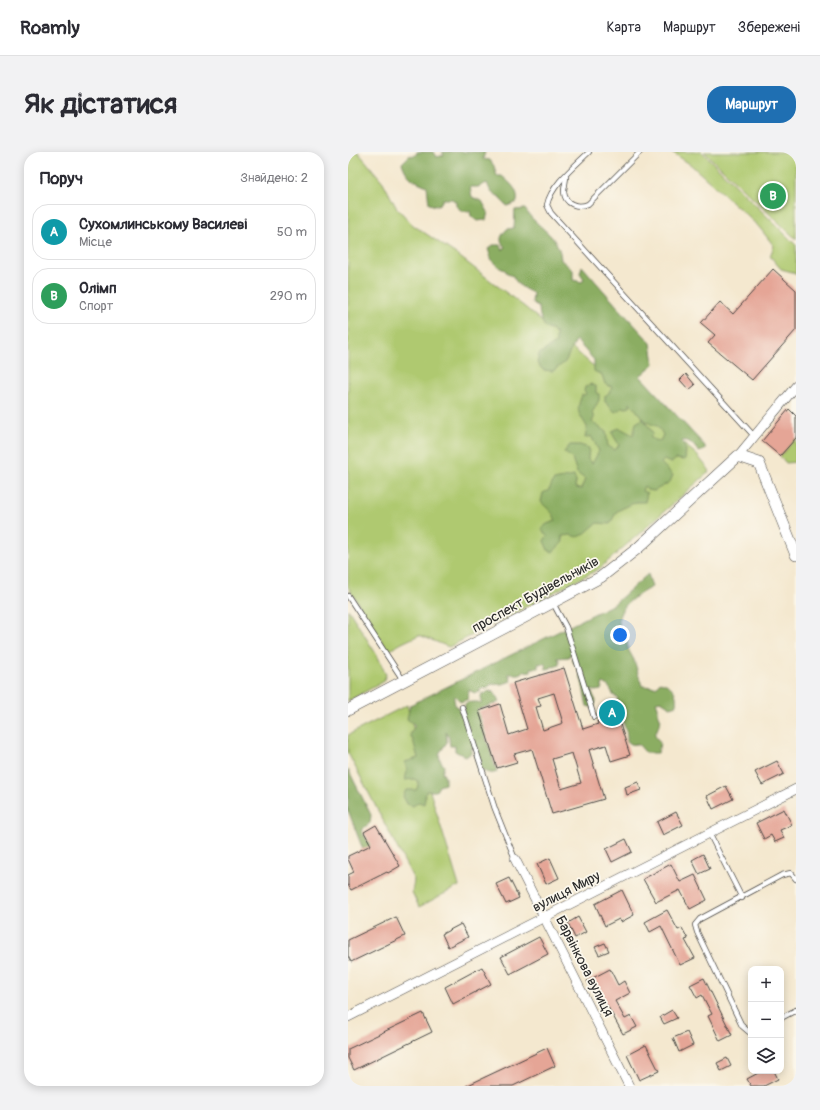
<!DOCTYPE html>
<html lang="uk">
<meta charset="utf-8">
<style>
:root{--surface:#fff;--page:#f2f2f3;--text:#2b2b33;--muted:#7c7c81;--line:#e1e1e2;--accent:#1f6fb2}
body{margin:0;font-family:Pangolin,sans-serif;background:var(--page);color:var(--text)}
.controls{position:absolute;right:12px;bottom:12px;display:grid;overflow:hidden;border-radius:8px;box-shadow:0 2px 10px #0003}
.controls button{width:36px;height:36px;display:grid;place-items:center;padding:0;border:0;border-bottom:1px solid var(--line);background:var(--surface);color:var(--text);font:20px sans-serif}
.you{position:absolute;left:272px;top:483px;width:14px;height:14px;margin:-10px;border:3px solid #fff;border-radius:50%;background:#1a73e8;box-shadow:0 0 0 6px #1a73e833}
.badge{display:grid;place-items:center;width:26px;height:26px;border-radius:50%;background:var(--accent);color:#fff;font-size:13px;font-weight:700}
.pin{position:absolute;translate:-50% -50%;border:2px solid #fff;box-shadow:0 1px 4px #0006}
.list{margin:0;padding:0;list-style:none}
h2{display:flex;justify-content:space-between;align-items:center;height:52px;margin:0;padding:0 16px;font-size:17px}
h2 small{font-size:13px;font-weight:400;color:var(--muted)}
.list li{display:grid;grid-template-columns:26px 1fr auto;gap:12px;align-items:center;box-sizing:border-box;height:56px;margin:0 8px 8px;padding:0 8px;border:1px solid var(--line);border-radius:16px}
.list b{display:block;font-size:15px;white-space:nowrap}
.list p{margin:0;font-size:13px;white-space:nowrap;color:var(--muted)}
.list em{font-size:13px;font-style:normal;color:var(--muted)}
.icon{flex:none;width:22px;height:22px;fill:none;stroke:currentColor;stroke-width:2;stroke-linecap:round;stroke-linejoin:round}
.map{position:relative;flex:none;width:448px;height:934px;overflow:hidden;border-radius:16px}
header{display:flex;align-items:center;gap:24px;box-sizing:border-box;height:56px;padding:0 20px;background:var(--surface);border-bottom:1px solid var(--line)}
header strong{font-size:19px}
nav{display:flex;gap:22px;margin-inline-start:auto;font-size:14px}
.intro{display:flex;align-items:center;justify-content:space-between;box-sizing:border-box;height:96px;padding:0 24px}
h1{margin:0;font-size:28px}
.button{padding:10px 18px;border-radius:16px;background:var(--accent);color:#fff;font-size:14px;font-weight:700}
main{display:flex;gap:24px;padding:0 24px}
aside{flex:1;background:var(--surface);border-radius:16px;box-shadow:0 2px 10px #0003}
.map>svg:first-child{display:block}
.green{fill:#afc96f;stroke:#6d7a4d}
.forest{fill:#8bad62;stroke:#5b6c46}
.building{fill:#e5a596;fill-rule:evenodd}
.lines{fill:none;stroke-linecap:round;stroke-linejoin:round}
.service-casing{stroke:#494744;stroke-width:6}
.minor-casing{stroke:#494744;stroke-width:10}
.tertiary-casing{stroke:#494744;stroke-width:12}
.service{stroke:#fff;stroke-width:4.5}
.minor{stroke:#fff;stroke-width:9}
.tertiary{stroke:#fff;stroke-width:11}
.labels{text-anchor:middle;stroke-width:3.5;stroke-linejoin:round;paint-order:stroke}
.street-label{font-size:14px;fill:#2b2b2b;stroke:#fbf7ec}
</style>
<header>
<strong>Roamly</strong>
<nav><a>Карта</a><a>Маршрут</a><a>Збережені</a></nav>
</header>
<div class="intro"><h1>Як дістатися</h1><a class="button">Маршрут</a></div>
<main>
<aside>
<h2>Поруч<small>Знайдено: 2</small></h2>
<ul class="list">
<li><span class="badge" style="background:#0f9aa8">A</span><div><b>Сухомлинському Василеві</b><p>Місце</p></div><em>50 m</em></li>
<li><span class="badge" style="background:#2e9e5b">B</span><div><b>Олімп</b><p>Спорт</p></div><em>290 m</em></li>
</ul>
</aside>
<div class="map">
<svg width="448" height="934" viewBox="0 0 448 934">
<rect width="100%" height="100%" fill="#fbf7ec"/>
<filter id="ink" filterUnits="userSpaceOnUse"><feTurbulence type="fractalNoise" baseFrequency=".025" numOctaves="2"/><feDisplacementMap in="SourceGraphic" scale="8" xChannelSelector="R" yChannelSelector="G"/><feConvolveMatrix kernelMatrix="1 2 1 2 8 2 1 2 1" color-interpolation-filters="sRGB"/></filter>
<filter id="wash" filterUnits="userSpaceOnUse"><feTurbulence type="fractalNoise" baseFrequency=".012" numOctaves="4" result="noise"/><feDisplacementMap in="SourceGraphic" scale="16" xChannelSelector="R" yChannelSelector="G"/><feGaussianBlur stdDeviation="0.9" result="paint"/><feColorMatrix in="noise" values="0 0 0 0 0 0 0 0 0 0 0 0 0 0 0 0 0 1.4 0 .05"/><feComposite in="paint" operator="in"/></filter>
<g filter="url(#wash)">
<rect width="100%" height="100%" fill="#f4e8cf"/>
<g class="green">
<path d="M0,0h10l25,30 13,25 17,18 43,29 70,54 171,147 13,16 -111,98 -150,78 -30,-12 -17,8 -14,8 -40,-64z"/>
<path d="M324,0h30l94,93v30l-4,-3 -11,-3 -11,-13 4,-10 -15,-19 -16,-15 -52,-47z"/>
<path d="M356,0h92v87z"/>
<path d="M448,286v24l-10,1 -6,-7z"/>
<path d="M0,457l30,48 8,18 -3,7 -35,19z"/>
<path d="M59,553l22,83 30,98 -40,21 -7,-15 2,-12 -66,-127v-18z"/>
</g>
<g class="forest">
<path d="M69,0h16l4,5 7,-2 -2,-3h43l-2,7 7,1 4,6 3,10h5c9,8 17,14 15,26l-10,4 -7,-7 -1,-3c-8,-1 -9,-6 -12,-13l-9,4h-8l2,10 10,4 6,11 -2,8 -9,1 -6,-5 -1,-5h-8l-6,-5v-4l-4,-3h-9l-2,4 -5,3 -7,-2 -2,-18c-14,-6 -20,-8 -25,-23l7,-7 7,-1z"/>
<path d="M177,57c3,4 6,9 10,12 13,13 25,19 26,39l12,10v10l9,2 2,-3 -4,-6 2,-7 34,39 35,38 3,21 -14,12 65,70v4l-6,2c-5,-5 -8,-13 -17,-11l4,9 -1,10 -9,-1 -5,4 -7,-3 -3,3 12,12 -3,7 -16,9 -7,-1 -3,-4 -2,5 5,2 -2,9h-9l-19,9 -7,13 -13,-1 -14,12 -6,2 -6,-2 -9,1 1,6 -10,10 -5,-2 -4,-9 3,-5 -6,-7 6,-5 9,-3 -3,-7 -12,-12 2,-9 6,-3 5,-10 20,-4 2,5 -1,7 6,1 4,-10 -8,-6 -5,-15 -8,-6 6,-7h10l9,3 -1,11 4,5 7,-13 -8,-15 -6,2 2,-11c-8,-15 -12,-14 -5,-32h3l1,-2 -2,-2 1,-4 6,-3 5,3v6l3,1v6l-7,13 2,5 -2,4 14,10 2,14 7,4 4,-5 -7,-12 2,-3 6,-2 13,7 3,-12 7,-4 10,14 -3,4 5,3 5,1 3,-6c-7,-14 -8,-7 -17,-14 -7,-5 -10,-13 -16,-18v4l-4,1 -2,-1 -9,5 -10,-10v-6l6,-5 1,-4 -7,-3 -3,-9 -8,-4v-11l-18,-20 -11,22 -12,9 -10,-1 -6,-7 2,-9 17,-11v-11l-11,-4 -5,-12 -1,-8 -7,-5 1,-10c-9,-4 -16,-8 -20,-17l-5,-2 -3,-4 -5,-2 -8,-7 -4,-12 5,-4h7l3,5 2,-3c-7,-8 -4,-11 2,-18l7,-1c1,-7 0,-12 1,-18z"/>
<path d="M300,422l4,13c-12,6 -35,19 -33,36 1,6 5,8 4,15l4,3 1,8 6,11 8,26 14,1 4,-5c12,3 18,10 16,23l-6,2 -9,-6 -5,1 2,5v6l3,7 -6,15 5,8 -2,10h-12l-7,-8 -8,-1 -4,-3c1,-11 -6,-25 -13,-34l4,-9 -5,-3c-1,-5 -6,-11 -10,-12l-2,7 -6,1 -4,-1 5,11 -2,7 -7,-2c-3,-12 -6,-39 -15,-45l1,-6 -2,-3 -2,5 -12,1 2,2v5l-5,2 -2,-1 -1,2 -5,1 -1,-6 -7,1v4h-7v3l-8,1 -3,2h-11l-1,1 2,1 1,5c-7,3 -12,4 -20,3l-3,4 -8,1v3l-5,1 -6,-3 -1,9 -7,3 -6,-6 -1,3 1,6 4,3 1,6 3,3 2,-13 2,-2h11l3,2v-9l8,-4 5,1 5,9 -2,2 -20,7 20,62c-7,3 -13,0 -19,-5l-3,-11 4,-8h-8l1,4 -6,5 -11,-6v-5h-5l-1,-8 -3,-6 1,10 -8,12 1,6 4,6 -2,6 3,5v7l-6,2 -3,5h-10l-2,13 -5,-2 -6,4 -6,-2 -4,-8 3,-6h10l2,-4v-5l-4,-2 -9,1 2,-9 -2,-9 13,-4 -5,-18 -3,-5 5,-10 -8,-6 3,-14 204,-101z"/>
<path d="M0,617l23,46 -1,8 -9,7 10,17 -6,8 -17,-45z"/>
</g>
<g id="blocks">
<g class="building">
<path d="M425,117l23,21v40l-44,50 -44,-37 7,-8 -14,-12 19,-21 13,12z"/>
<path d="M338,222l9,11 -6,5 -9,-10z"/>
<path d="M441,257l7,7v22l-16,18 -18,-15z"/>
<path d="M216,516l19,61 15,-5 -1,-3 20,-6 13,40 -19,6 -5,-16 -17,5 15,49 -52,15 -20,-65 -18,5 3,8 -20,6 -18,-57 21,-7 9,31 18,-6 -14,-46zM206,541l9,30 -20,7 -7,-23 5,-1 -3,-8zM224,601l9,30 -20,6 -9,-30z"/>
<path d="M429,609l7,13 -22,11 -7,-13z"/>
<path d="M290,630l3,8 -14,5 -2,-8z"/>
<path d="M378,634l7,13 -20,10 -6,-13z"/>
<path d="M436,657l8,16 -12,5 4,8 -9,4 -4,-7 -7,4 -8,-16z"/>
<path d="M328,660l7,13 -20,10 -6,-13z"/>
<path d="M28,673l24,41 -12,7 -1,-1 -36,18 -3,-5v-10l6,-3 -6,-13v-3l23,-11 -7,-13z"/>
<path d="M278,687l6,13 -20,10 -6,-13z"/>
<path d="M355,702l7,15 -11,5 -7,-14z"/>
<path d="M202,706l9,20 -13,6 -9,-20z"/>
<path d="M323,712l9,18 15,-7 12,25 -17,9 -10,-19 -24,12 -13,-23z"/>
<path d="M161,726l10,20 -13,6 -10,-20z"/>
<path d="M274,738l12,25 -13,7 -2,-3 -14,7 -10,-22z"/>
<path d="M319,758l11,20 4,-2 6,11 -3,1 10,18 -15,7 -19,-39 -11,6 -5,-10z"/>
<path d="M48,765l9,19 -54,26 -3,-6v-16z"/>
<path d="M230,765l8,15 -11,6 -7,-15z"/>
<path d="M113,772l7,13 -20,10 -6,-13z"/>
<path d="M191,785l9,17 -38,20 -9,-17z"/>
<path d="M257,791l4,8 -10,4 -4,-8z"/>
<path d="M134,815l9,17 -38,20 -8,-17z"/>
<path d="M262,817l8,16 6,-4 6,12 -15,8 10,18 6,-3 6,11 -14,7 -16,-29 -5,3 -15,-27z"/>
<path d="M356,826l28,57 -12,6 -12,-25 4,-2 -10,-19 -5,3 -7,-13z"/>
<path d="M324,858l5,8 -13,6 -4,-7z"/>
<path d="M75,861l9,19 -78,38 -6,-12v-9z"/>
<path d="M339,880l6,13 -14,7 -6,-14z"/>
<path d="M298,893l13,26 -20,9 -12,-25z"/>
<path d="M199,896l8,18 -42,20h-47z"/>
<path d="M379,906l4,8 -10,5 -4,-8z"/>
<path d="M414,919h12l4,8 -14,7h-13l-4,-7z"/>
</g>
</g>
</g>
<g filter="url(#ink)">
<use href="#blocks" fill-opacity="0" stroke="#494744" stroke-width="1"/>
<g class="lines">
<g class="service-casing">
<g id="service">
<path d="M241,0c-14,14 -38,33 -42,53l4,8 204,224"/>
<path d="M218,24c0,5 -2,11 -2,16 1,13 14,16 24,12l52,-52"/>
<path d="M0,444l55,84"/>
<path d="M205,451l13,24 28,90"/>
<path d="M114,555l33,102 20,50"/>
<path d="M361,681l33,65"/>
<path d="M433,866l15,-8"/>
<path d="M403,879l-2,1 -7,-6 -45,-94 -2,-7 5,-6 82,-44 9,-2 5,6"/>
</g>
</g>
<g class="minor-casing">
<g id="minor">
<path d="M390,304l58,-70"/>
<path d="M167,707l114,227"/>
<path d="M0,865l448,-228"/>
</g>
</g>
<g class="tertiary-casing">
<path id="tertiary" d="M0,558l253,-133 37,-29 100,-92 21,7 37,92"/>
</g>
<use href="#service" class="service"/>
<use href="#minor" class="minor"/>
<use href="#tertiary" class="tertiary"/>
</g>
</g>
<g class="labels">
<g class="street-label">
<text transform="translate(187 442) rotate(-29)" y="5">проспект Будівельників</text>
<text transform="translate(218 739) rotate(-27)" y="5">вулиця Миру</text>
<text transform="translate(237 814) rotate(63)" y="5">Барвінкова вулиця</text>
</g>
</g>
</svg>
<div class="controls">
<button>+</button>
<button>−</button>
<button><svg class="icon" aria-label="layers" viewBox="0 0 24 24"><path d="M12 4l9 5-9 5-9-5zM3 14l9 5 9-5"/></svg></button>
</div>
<div class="you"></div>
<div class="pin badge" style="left:264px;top:561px;background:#0f9aa8">A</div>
<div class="pin badge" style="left:425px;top:44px;background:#2e9e5b">B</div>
</div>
</main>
